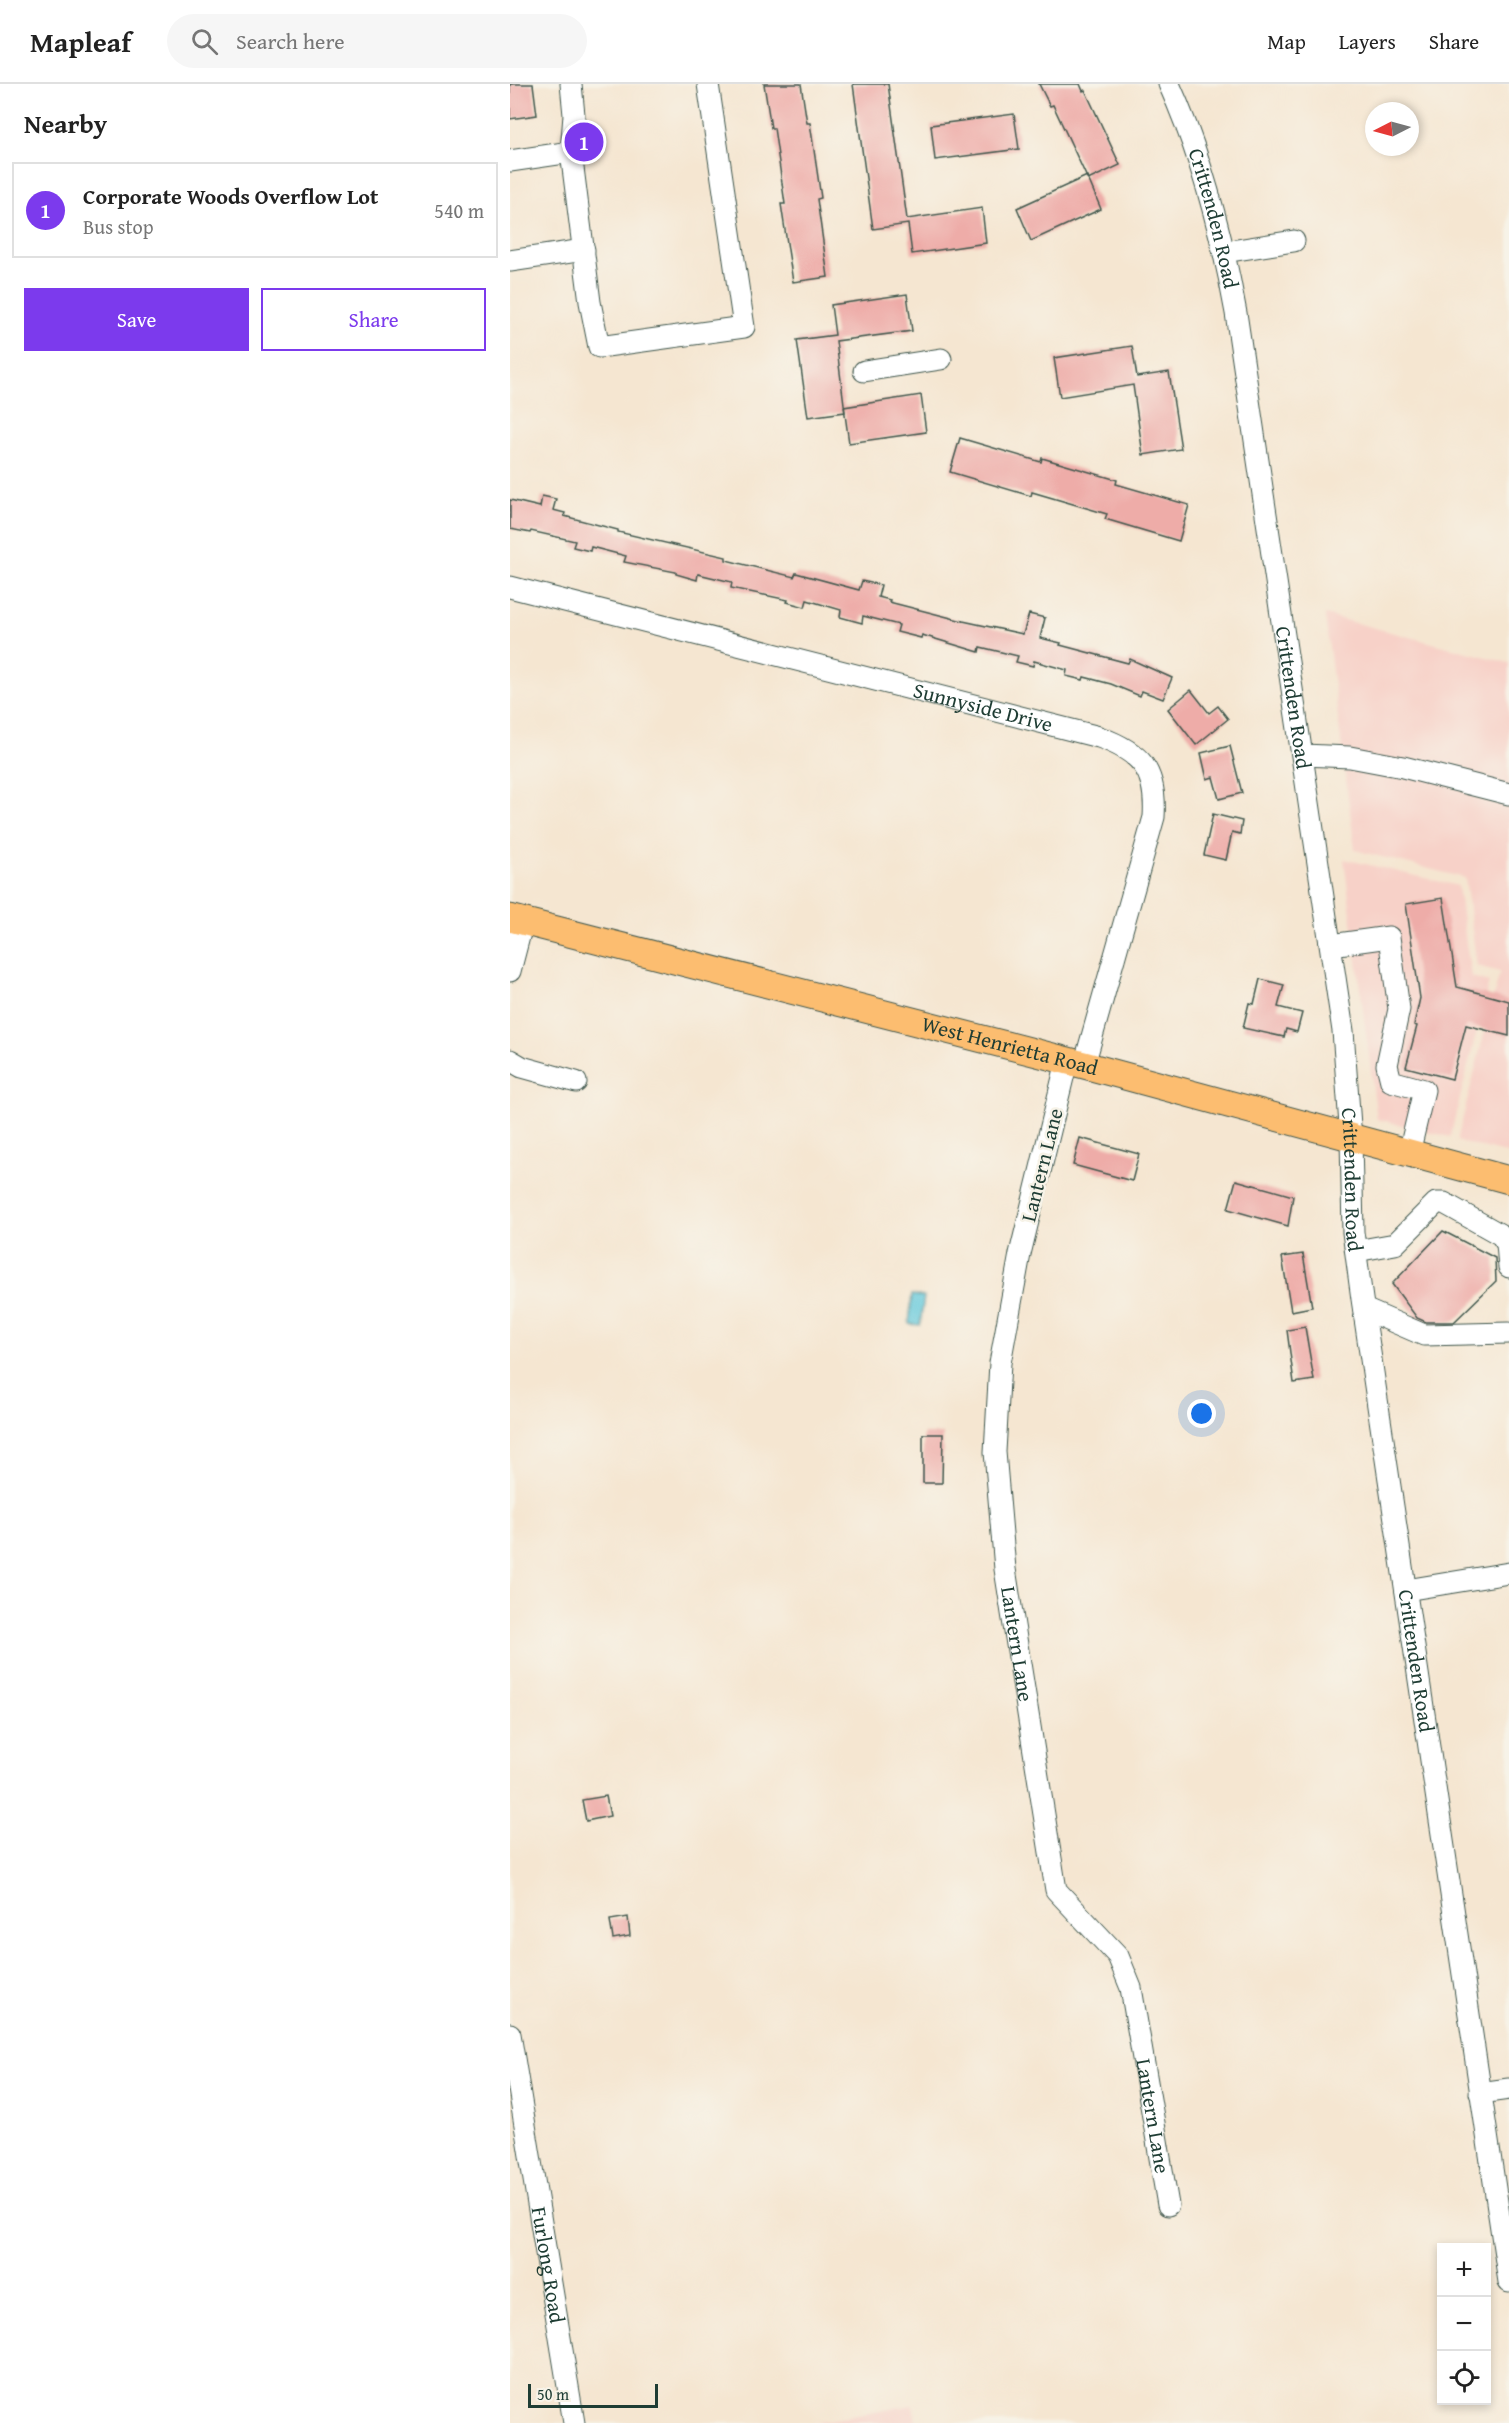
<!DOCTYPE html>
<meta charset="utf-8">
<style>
:root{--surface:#fff;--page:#f6f6f6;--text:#222;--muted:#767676;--line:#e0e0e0;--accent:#7c3aed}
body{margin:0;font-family:"Gentium Book Plus",serif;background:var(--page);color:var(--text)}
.controls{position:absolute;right:18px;bottom:18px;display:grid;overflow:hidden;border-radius:0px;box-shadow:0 3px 9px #0003}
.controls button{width:54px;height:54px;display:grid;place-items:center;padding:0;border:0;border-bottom:2px solid var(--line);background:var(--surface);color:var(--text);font:30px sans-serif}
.compass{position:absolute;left:855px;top:18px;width:54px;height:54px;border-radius:50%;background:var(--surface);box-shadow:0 3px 9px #0003;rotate:264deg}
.scale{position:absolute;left:18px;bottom:15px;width:130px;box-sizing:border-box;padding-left:6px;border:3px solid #1f3d34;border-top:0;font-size:16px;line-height:21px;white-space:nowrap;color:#1f3d34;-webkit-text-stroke:4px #f7f3e8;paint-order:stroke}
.you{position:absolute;left:692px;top:1330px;width:21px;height:21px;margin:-15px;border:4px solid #fff;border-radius:50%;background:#1a73e8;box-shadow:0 0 0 9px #1a73e833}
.badge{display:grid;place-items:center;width:39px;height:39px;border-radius:50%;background:var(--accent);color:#fff;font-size:20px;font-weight:700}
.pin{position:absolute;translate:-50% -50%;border:3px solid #fff;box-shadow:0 2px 6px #0006}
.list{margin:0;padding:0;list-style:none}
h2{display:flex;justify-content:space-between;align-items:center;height:78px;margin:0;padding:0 24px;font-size:26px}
h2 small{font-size:20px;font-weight:400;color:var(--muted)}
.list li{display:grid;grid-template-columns:39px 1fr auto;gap:18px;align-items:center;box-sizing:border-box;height:96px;margin:0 12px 12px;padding:0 12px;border:2px solid var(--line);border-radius:0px}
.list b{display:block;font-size:22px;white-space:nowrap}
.list p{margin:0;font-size:20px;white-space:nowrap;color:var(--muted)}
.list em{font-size:20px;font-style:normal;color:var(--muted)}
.actions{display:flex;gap:12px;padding:18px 24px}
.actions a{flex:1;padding:14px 0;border:2px solid var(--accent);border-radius:0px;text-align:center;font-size:21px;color:var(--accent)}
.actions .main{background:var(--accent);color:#fff}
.icon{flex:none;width:33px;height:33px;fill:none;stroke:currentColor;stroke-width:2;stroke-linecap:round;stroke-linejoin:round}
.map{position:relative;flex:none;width:999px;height:2339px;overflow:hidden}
header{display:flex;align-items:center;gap:36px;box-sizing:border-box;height:84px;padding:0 30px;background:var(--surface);border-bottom:2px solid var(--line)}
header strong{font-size:28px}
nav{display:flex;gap:33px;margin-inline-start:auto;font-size:21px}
.search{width:420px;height:54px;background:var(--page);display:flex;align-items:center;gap:15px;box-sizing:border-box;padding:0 21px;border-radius:33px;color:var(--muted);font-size:22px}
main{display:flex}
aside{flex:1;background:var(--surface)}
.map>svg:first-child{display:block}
.built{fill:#f7d1c8}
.water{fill:#5fc8db;stroke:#3f8288;stroke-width:1.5}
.building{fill:#eeaca8}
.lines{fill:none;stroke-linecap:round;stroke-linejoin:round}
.minor-casing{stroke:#3f564c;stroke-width:23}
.major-casing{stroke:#3f564c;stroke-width:29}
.minor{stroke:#fff;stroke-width:21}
.major{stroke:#fcbd6f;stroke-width:27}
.labels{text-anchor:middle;stroke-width:5;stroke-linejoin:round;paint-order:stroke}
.street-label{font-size:21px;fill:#1f3d34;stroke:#f7f3e8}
</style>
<header>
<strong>Mapleaf</strong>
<div class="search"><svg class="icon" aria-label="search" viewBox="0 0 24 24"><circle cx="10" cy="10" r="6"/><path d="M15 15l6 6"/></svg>Search here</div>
<nav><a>Map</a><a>Layers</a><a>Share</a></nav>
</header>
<main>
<aside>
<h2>Nearby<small></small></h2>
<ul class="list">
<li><span class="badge">1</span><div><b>Corporate Woods Overflow Lot</b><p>Bus stop</p></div><em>540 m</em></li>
</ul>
<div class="actions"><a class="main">Save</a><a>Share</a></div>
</aside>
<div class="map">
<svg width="999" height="2339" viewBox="0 0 999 2339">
<rect width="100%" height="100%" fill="#f7f3e8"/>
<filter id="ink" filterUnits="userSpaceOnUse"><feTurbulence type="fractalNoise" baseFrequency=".0167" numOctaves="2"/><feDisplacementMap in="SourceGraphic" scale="12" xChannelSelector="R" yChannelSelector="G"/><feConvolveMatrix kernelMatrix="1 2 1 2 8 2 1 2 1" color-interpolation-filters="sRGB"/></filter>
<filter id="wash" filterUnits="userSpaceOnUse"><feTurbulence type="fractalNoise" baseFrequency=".008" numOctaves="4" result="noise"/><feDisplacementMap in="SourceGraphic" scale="24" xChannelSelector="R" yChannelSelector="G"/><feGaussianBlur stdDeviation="1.35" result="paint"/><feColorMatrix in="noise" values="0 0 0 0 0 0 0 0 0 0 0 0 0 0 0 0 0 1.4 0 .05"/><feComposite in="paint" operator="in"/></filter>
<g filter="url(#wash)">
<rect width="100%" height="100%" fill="#f5e6d1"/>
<g class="built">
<path d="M815,531l184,48v491l-52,-13 43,-169 -23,-6 -12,-88 -110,-28z"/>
<path d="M834,775l114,27 13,91 18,5 -39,155 -73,-18z"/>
<path d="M403,2321l3,18h-102z"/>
</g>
<path class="water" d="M402,1211l12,2 -4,28 -11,-1z"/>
<g id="blocks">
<g class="building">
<path d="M0,0h23l4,31 -27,4z"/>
<path d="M254,0h37l6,39h3l11,75 -4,1 11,78 -35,5 -12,-78h4l-11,-76h-3z"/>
<path d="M343,0h35l19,135 75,-11 4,35 -74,11 -4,-30 -35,5z"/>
<path d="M529,0h41l3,7 2,-1 35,75 -32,15 -35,-75 -3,1z"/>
<path d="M504,30l5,35 -84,11 -4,-35z"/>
<path d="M577,92l14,33 -70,32 -14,-33z"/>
<path d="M397,210l5,37 -76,10 9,71 -37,5 -11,-77 38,-5 -4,-30z"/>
<path d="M622,262l5,31 32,-5 12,77 -38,6 -10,-70 -73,12 -6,-39z"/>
<path d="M411,311l5,37 -77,11 -5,-36z"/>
<path d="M450,354l81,24 1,-4 75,22 -1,4 73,21 -10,36 -74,-22 2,-5 -75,-22 -1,4 -81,-24z"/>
<path d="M32,412l14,3 -3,11 12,3 -1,3 54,14v2l108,25v3l68,17 2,-4 63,17 3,-9 19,4 -3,12 12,3 -1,2 74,19 60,13 6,-20 16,4 -5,20 21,5 -1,2 68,18 2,-4 42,19 -9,21 -21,-8 -2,5 -29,-12 -27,-7 -1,3 -17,-4 1,-6 -33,-9 -1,5 -17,-4 2,-6 -38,-9 -1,5 -57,-17 -1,3 -24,-6 2,-7 -36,-9 -1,7 -22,-6 1,-7 -34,-10 -2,7 -18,-5 1,-2 -57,-12 1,-6 -34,-8 -1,6 -21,-6v-2l-52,-10 2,-6 -35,-9 -1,4 -17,-4 2,-6 -44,-10 -1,2 -20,-4v-29l30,7z"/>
<path d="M681,606l18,23 9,-7 10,13 -32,26 -28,-36z"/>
<path d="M720,662l12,47 -23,6 -6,-22 -6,2 -6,-26z"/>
<path d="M703,730l29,7 -2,13 -8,-2 -6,28 -22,-5z"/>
<path d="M933,814l14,89 52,14v35l-43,-11 -14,54 -46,-12 11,-41 -3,-1 6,-27 -14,-94z"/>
<path d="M750,895l24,6 -6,22 24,6 -5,19 -11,-3 -2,8 -41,-9 6,-25 5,1z"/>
<path d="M570,1054l59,16 -7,27 -59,-16z"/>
<path d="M726,1096l57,16 -5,30 -60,-17z"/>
<path d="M933,1147l52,27 1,23 -42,41h-28l-9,-4 -25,-34z"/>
<path d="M793,1170l9,53 -21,4 -9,-54z"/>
<path d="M795,1243l9,53 -20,3 -7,-53z"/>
<path d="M413,1350h20l-1,49h-19z"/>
<path d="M96,1712l4,20 -24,5 -4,-21z"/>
<path d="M118,1833l2,19 -17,3 -3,-19z"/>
</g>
</g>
</g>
<g filter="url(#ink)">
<use href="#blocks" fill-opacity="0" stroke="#3f564c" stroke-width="1.5"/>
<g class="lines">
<g class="minor-casing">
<g id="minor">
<path d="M61,0l3,31 -3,37 19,150 9,45 145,-20 -36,-243"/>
<path id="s1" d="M659,0c33,73 53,151 67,229l107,718 8,108 2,93 9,67 147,983"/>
<path d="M0,77l61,-9"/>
<path d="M714,168l70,-11"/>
<path d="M0,177l74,-11"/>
<path d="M354,287l77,-12"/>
<path id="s2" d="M0,503l589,150c42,15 58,33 55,80l-70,248"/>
<path d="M793,671l47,2 53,10 106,27"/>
<path d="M821,861l58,-8 10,72 -12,56 4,16 33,9 -15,63"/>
<path d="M0,887l13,-50"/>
<path d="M0,976l12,7 54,15"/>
<path id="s3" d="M557,977l-47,193 -20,109 -5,89 10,117 51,321 62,66 13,32 37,217"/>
<path d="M846,1167l39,-7 41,-41h8l57,32 6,9 2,23"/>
<path d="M854,1225l60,26 85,-2"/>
<path d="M896,1506l103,-17"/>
<path id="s4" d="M0,1950l64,389"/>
<path d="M970,2009l29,-4"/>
</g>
</g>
<g class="major-casing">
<g id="major">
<path id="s5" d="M0,834l574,147 425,115"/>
</g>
</g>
<use href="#minor" class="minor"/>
<use href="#major" class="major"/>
</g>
</g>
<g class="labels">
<g class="street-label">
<text dy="7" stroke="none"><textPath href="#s1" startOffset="142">Crittenden Road</textPath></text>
<text dy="7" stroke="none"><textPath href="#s1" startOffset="628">Crittenden Road</textPath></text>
<text dy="7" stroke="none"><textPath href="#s2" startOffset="488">Sunnyside Drive</textPath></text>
<text dy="7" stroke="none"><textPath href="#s5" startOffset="516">West Henrietta Road</textPath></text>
<text transform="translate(532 1081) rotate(-76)" y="7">Lantern Lane</text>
<text dy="7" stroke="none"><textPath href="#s1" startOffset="1114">Crittenden Road</textPath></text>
<text dy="7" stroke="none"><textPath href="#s3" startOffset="592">Lantern Lane</textPath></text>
<text dy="7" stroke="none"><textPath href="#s1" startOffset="1600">Crittenden Road</textPath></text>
<text dy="7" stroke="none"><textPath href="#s3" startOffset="1096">Lantern Lane</textPath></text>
<text dy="7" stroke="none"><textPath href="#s4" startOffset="234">Furlong Road</textPath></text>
</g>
</g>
</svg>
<div class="controls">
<button>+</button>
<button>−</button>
<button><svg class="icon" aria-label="locate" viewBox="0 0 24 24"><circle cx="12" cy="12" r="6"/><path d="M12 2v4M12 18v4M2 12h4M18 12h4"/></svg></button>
</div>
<svg class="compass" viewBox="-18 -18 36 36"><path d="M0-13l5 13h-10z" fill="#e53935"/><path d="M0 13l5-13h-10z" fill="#767676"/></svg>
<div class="scale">50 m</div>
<div class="you"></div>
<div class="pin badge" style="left:74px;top:58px">1</div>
</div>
</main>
